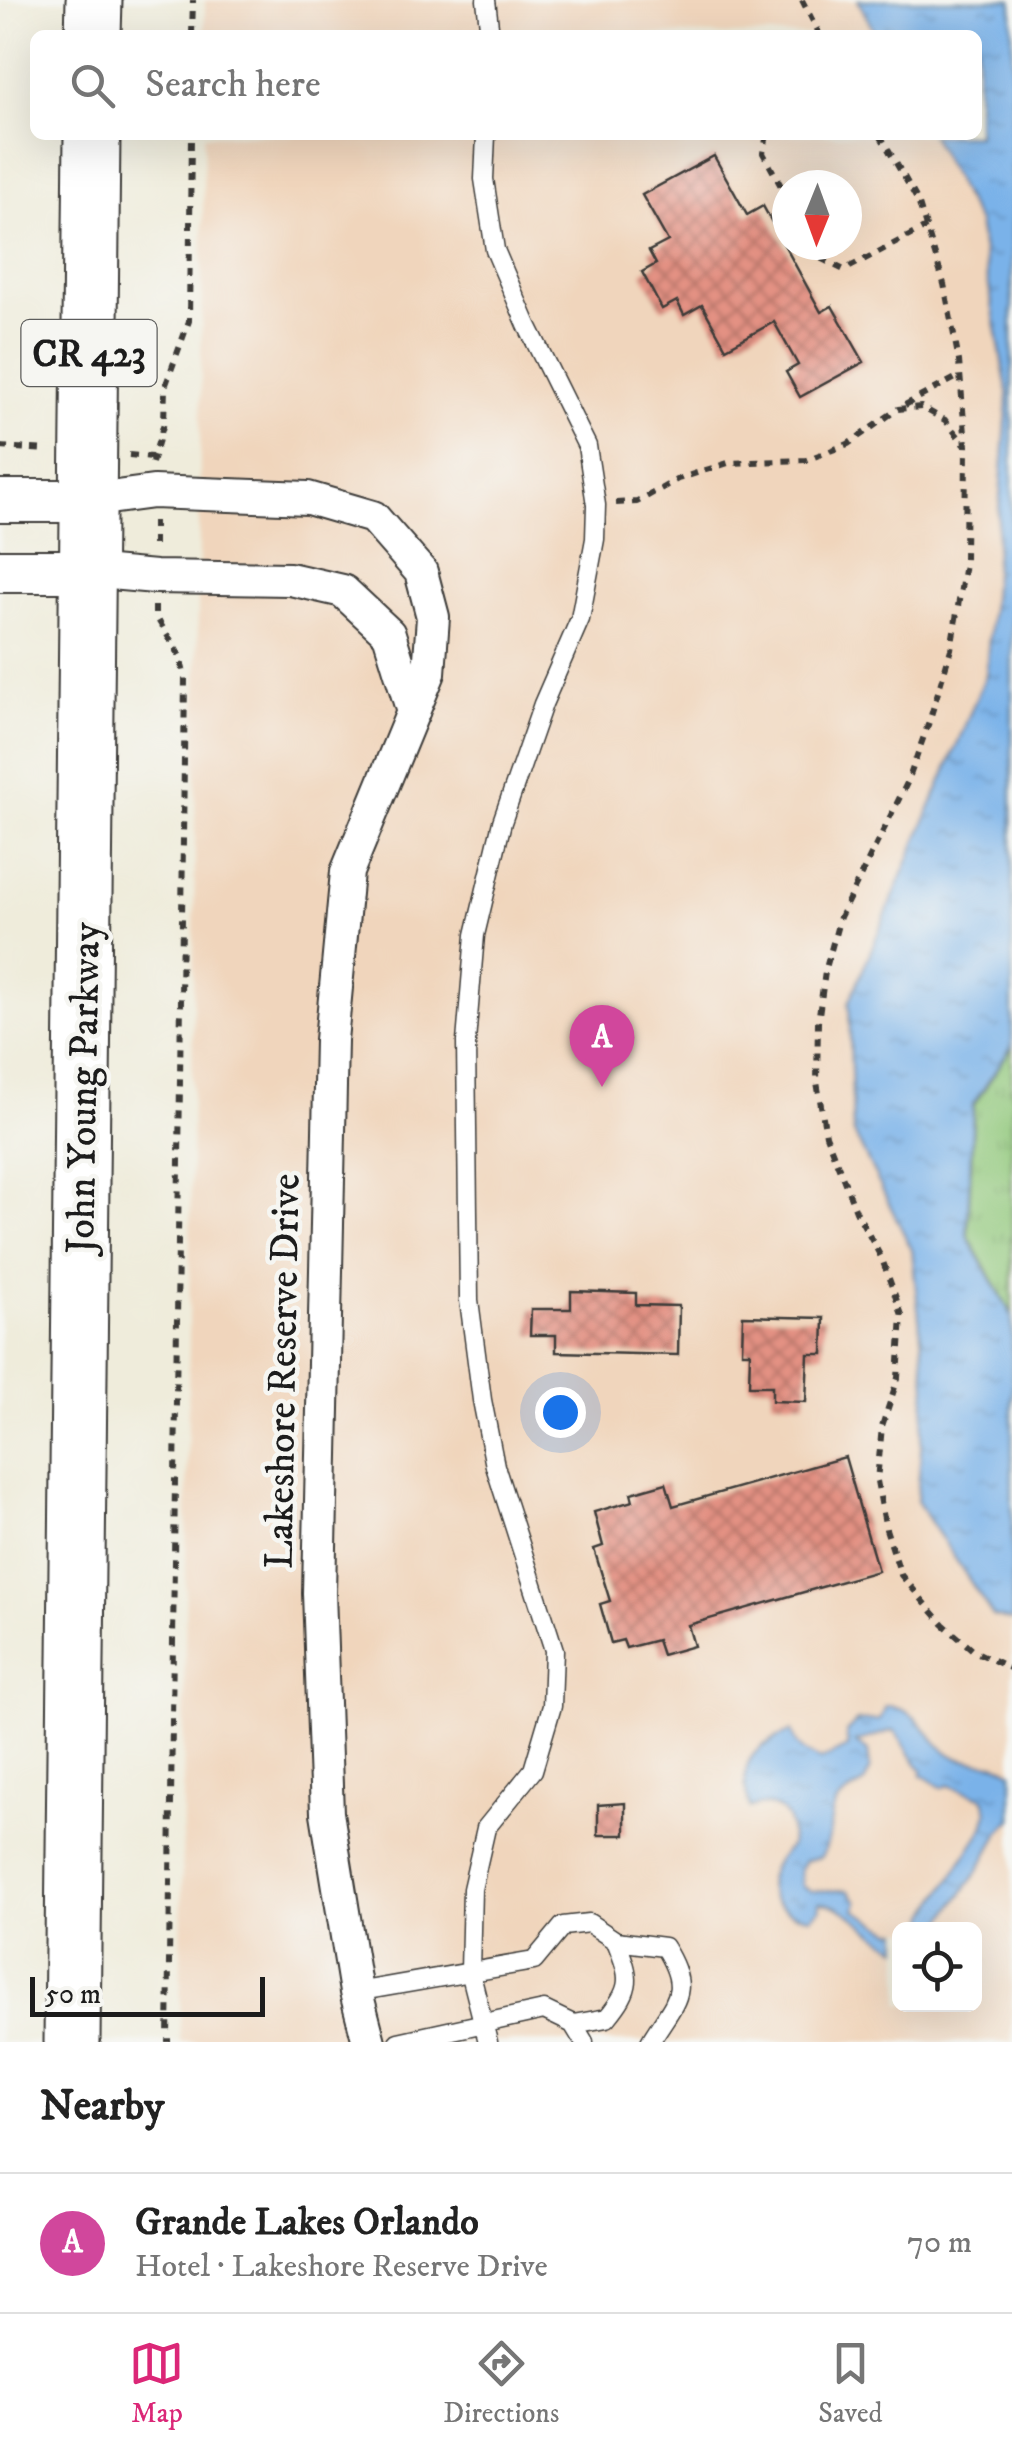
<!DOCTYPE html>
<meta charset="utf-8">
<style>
:root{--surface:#fff;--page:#f6f6f6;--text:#222;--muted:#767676;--line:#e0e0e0;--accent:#db2777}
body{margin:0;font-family:"IM FELL DW Pica",serif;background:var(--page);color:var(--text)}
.controls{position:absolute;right:30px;bottom:30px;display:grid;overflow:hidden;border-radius:15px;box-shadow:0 10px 40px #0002}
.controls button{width:90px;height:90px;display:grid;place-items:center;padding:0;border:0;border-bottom:2px solid var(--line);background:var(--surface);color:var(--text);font:50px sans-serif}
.compass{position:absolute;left:772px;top:170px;width:90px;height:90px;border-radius:50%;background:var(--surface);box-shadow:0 10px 40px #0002;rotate:181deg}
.scale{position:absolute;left:30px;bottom:25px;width:235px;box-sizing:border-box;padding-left:10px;border:5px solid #1c1c1c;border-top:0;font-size:28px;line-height:35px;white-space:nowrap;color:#1c1c1c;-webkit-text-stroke:8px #f6f6f2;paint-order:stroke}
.you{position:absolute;left:560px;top:1412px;width:35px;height:35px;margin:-25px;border:8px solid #fff;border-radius:50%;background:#1a73e8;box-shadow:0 0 0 15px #1a73e833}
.badge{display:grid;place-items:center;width:65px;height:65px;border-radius:50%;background:var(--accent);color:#fff;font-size:32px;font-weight:700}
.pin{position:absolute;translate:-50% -82px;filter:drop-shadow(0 2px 5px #0008)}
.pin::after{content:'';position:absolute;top:52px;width:35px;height:30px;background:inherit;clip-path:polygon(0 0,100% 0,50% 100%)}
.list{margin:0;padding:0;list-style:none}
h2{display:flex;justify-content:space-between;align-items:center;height:130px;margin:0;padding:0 40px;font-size:42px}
h2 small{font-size:32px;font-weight:400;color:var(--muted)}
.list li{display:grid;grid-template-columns:65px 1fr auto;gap:30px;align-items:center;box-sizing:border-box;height:140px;padding:0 40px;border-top:2px solid var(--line)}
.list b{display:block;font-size:38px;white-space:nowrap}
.list p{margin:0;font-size:32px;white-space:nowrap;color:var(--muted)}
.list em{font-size:32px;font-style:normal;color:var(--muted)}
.icon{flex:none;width:55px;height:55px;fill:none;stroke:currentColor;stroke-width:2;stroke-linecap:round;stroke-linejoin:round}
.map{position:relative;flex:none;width:1012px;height:2042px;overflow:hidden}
.search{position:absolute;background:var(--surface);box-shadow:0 10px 40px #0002;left:30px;right:30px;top:30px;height:110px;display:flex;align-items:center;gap:25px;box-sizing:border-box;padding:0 35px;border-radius:15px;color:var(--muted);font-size:38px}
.sheet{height:270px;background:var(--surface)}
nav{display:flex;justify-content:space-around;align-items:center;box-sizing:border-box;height:140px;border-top:2px solid var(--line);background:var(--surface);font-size:28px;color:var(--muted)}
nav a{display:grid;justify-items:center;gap:5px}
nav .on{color:var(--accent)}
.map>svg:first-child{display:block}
.built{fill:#f0d5bc;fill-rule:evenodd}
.grass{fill:url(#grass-tufts);stroke:#56724c;stroke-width:2.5}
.water{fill:url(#water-ripples);stroke:#4b6782;stroke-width:2.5}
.building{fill:url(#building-cross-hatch)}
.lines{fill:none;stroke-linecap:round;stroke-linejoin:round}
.service-casing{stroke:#3c3b39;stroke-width:21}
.minor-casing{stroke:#3c3b39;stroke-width:36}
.tertiary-casing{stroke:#3c3b39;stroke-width:46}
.trunk-casing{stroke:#3c3b39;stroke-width:59}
.path{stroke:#3c3b39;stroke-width:6;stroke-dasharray:8 8;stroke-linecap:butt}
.service{stroke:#fff;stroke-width:18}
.minor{stroke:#fff;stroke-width:32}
.tertiary{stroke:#fff;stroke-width:42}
.trunk{stroke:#fff;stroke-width:55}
.labels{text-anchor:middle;stroke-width:9;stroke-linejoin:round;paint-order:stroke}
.shield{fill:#f6f6f2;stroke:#5d5d5c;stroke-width:2.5}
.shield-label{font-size:38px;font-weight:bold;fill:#1c1c1c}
.street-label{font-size:40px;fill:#1c1c1c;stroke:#f6f6f2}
</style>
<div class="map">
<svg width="1012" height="2042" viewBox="0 0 1012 2042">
<defs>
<pattern id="grass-tufts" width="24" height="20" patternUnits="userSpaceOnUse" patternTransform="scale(2.5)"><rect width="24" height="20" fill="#91c87b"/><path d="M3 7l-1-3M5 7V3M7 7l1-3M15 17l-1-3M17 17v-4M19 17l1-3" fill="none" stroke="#7cab6a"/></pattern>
<pattern id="water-ripples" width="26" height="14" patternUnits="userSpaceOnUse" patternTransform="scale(2.5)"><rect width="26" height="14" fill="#7ab2e9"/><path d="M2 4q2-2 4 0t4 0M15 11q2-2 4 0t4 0" fill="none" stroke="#6998c7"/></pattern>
<pattern id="building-cross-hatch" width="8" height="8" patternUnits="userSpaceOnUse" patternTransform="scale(2.5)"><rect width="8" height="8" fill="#e39183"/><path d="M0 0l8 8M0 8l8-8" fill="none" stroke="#b7766a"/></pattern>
</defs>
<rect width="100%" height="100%" fill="#f6f6f2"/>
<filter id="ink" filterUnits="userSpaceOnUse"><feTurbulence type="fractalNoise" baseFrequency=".01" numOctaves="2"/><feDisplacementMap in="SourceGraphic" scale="20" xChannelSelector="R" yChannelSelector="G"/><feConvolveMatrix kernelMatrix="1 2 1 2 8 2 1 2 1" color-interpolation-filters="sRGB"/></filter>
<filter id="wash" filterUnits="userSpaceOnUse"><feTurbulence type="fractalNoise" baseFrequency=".0048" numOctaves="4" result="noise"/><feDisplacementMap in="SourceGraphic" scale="40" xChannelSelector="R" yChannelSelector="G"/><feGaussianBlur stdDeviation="2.25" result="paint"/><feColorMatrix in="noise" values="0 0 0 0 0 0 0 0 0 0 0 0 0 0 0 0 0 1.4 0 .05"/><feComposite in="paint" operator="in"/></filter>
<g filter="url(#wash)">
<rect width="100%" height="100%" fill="#efecdb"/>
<path class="built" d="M205,0h807v2042h-832l24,-1907h773v-100h-772zM787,185h60v60h-60zM900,1930h74v74h-74z"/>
<path class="grass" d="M1012,1047v267l-44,-79 6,-130z"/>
<g class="water">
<path d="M858,0h154v1046l-39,58 -6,132 45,80v305l-19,-5 -76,-115 9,-116 -14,-135 -59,-119 -4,-128 137,-328 22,-279 -30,-173 -47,-88h46v-100h-101z"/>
<path d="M886,1706c33,1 40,32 64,48 19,13 43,3 62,18v47c-18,16 -23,35 -36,55 -12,19 -28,35 -37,55h-13l2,-15 56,-87 4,-15 -4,-14 -36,-13 -5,3 -21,-13v-6c-13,-12 -17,-27 -28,-39l-38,12 12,9 2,18 -6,15c-50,24 -22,36 -43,73l-17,4 -4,10 2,15 10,5 36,-1 10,11 -2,9 37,21h6v17c-29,-12 -53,-46 -80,-45l1,6 -10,8c-45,-6 -55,-41 -20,-70 4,-29 -9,-50 -40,-39 -13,-45 0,-60 42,-77 5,17 13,23 29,29l27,-13 -2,-15 11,-11 23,-1z"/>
</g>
<g id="blocks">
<g class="building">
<path d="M714,156l33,59 16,-9 58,106 11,-6 32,56 -64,35 -14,-25 12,-7 -24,-43 -48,26 -24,-43 -18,10 -7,-14 -15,8 -20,-37 14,-8 -7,-13 19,-10 -26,-46z"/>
<path d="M571,1291l65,2v12l43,1 -1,49 -122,-3v-17h-26l1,-26h40z"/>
<path d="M743,1316l81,2 -1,36h-15l-2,48 -34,-1v-15h-23l1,-34h-8z"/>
<path d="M845,1457l33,114 -190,54 6,21 -32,9 -5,-15 -31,8 -3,-8 -12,3 -11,-39 10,-3 -16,-52 9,-3 -9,-34 39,-11 -2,-8 35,-10 7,23z"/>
<path d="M625,1803v32h-27v-30z"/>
</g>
</g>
</g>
<g filter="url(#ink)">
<use href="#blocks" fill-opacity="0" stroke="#3c3b39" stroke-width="2.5"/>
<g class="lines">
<g class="service-casing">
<g id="service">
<path d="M486,0l4,35"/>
<path d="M486,135l-2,44 11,71 32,75 60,121 9,59 -1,34 -15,80 -37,85 -41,118 -27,113 -9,107 3,258 13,100 13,66 59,184 -2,56 -19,64 -47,58 -14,61 -2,82 18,71"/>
<path d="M356,1992l178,-31 29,-35 26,-3 27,18 48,6c29,46 11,53 -14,95"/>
<path d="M573,2024l34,-6c26,-32 24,-39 9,-77"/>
<path d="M398,2042l146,-32 29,14 11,18"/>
</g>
</g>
<g class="minor-casing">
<g id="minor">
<path d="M87,501l66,-9 155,6 65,19 48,55 12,45 -4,56 -82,199 -16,168 -12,553 8,220 29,179 13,50"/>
<path d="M88,571l67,6 135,2 53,12 46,43 24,78"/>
</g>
</g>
<g class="tertiary-casing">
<g id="tertiary">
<path d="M0,501h87"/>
<path d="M0,571h88"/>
</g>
</g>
<g class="trunk-casing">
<g id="trunk">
<path d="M93,35l1,-35"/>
<path d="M72,2042l20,-1907"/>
</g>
</g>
<g class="path">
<path d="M802,0l18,35"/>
<path d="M192,35l1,-35"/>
<path d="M767,135l-4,18 24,44"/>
<path d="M880,135l38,66 26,83 15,77 7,85 -1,118 -14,85 -22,73 -21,59 -68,136 -15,55 -7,50 -1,60 9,53 30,76 26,48 20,56 -4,63 -16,48 -5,55 9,48 15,46 42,49 31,27 38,18"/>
<path d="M813,245l7,13 24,12 82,-43"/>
<path d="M905,405l56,-30"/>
<path d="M0,447l46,3"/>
<path d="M129,455l23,2"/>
<path d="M152,463l12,-40 1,-36 24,-66 2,-186"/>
<path d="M616,503l21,-1 41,-23 50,-16 78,-3 42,-16 50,-35 23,-2 24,13 20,25"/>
<path d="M154,521v27"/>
<path d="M155,606v9l25,41 5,22 -17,1364"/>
</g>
<use href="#service" class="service"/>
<use href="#minor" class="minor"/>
<use href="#tertiary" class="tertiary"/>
<use href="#trunk" class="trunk"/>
</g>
</g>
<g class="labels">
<rect class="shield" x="21.5" y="320" width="135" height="66" rx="8"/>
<g class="shield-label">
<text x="89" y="366">CR 423</text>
</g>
<g class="street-label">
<text transform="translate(82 1088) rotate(-89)" y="14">John Young Parkway</text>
<text transform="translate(281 1371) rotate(-89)" y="14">Lakeshore Reserve Drive</text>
</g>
</g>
</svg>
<div class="controls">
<button><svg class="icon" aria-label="locate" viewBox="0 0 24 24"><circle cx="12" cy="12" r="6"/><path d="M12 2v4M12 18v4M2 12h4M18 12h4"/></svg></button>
</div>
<svg class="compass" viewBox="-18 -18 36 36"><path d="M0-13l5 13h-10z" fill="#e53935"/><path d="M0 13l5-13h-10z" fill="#767676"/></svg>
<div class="scale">50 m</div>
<div class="you"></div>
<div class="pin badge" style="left:602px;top:1087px;background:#d1479c">A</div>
<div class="search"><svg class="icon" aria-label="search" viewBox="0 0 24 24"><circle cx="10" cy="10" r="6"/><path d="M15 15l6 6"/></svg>Search here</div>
</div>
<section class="sheet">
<h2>Nearby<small></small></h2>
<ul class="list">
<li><span class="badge" style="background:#d1479c">A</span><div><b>Grande Lakes Orlando</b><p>Hotel · Lakeshore Reserve Drive</p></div><em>70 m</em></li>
</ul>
</section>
<nav>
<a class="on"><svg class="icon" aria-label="map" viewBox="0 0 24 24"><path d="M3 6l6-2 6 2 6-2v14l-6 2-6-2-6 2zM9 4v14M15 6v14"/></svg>Map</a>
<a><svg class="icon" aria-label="directions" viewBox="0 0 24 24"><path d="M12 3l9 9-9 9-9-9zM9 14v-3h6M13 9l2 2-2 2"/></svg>Directions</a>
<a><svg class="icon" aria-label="saved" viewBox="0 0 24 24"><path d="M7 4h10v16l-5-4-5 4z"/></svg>Saved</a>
</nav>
